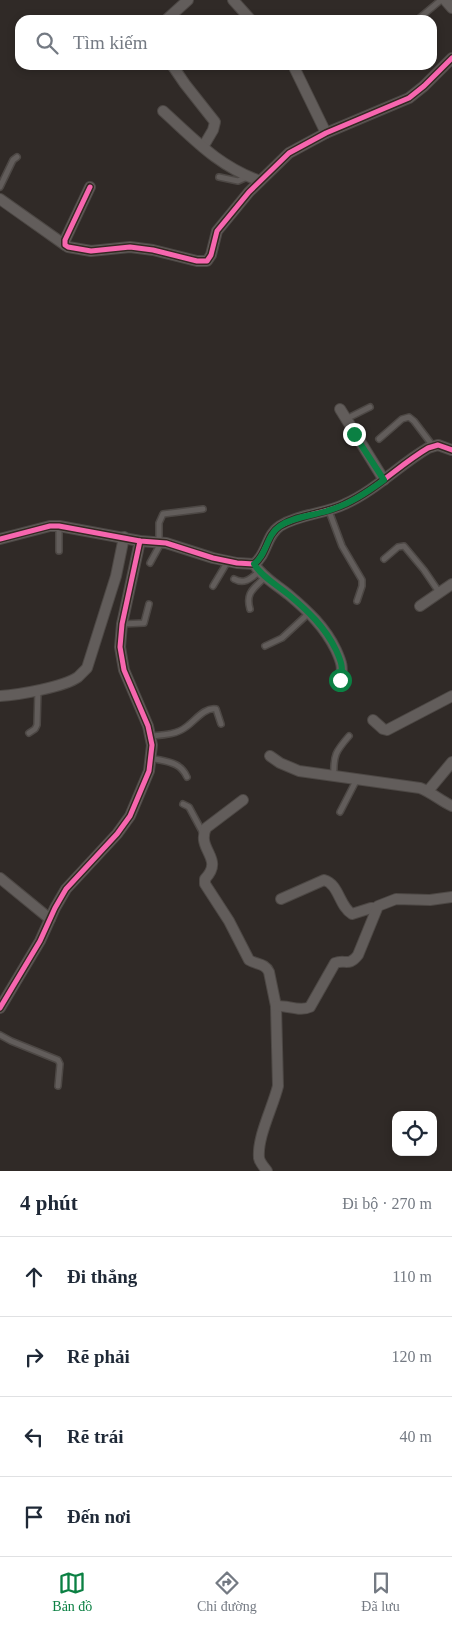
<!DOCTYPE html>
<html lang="vi">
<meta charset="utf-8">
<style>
:root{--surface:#fff;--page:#f6f6f7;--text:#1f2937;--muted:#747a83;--line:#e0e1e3;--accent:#0b8043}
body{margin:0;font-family:"Times New Roman",serif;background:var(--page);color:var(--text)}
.controls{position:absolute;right:15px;bottom:15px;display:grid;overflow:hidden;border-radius:10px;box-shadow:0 2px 8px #0003}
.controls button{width:45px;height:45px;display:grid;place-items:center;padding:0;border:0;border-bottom:1px solid var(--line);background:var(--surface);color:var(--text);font:25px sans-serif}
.stop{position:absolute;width:15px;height:15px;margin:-11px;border:4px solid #0b8043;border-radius:50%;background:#fff}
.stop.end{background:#0b8043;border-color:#fff;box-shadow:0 1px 5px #0008}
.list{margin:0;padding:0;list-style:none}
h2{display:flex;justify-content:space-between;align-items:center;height:65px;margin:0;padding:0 20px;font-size:21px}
h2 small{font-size:16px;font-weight:400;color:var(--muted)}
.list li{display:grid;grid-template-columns:32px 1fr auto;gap:15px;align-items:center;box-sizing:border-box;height:80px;padding:0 20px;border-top:1px solid var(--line)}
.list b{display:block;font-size:19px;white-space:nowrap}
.list em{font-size:16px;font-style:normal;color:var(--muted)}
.icon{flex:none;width:28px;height:28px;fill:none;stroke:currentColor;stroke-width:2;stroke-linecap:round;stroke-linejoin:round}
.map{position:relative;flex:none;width:452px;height:1171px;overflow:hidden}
.search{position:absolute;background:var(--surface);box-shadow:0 2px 8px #0003;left:15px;right:15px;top:15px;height:55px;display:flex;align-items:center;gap:12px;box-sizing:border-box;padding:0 18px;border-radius:15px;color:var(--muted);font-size:19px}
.sheet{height:385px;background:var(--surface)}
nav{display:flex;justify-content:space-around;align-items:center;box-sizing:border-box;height:70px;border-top:1px solid var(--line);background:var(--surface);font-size:14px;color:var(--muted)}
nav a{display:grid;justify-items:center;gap:2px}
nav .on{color:var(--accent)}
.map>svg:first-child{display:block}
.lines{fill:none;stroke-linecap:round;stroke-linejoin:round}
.service-casing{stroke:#4d4845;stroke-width:8}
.minor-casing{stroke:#4d4845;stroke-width:12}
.service{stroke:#625d5b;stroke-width:5}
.minor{stroke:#625d5b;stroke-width:10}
.cycleway-casing{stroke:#342923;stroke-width:8}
.cycleway{stroke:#f766af;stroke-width:5}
.route{stroke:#0b8043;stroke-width:6}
</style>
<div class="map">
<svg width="452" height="1171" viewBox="0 0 452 1171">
<rect width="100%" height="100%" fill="#302a27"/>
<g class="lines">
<g class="service-casing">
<g id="service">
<path d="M417,20l24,-20"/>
<path d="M219,177l19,4 9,-4"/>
<path d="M0,187l13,-27 4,-3"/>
<path d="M346,419l24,-12"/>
<path d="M379,439l23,-20 7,-2 5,4 19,25"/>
<path d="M329,511l13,35 20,34v6l-5,15"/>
<path d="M159,542v-19l4,-9 40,-5"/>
<path d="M59,551v-25"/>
<path d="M384,559l14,-12 6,-1 20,24 15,22"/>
<path d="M150,563l11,-20"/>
<path d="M234,579c11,6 17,-1 26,-8"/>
<path d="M213,586l15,-25"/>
<path d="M250,609c-5,-17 5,-21 15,-32"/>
<path d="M122,624l22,-1 5,-19"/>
<path d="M265,646l17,-8 27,-25"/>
<path d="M29,733l6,-4 2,-4 1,-36"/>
<path d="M150,736c12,-1 26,-1 36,-9 9,-6 18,-20 30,-18l5,15"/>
<path d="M151,758c15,4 29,3 36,19"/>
<path d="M334,776c-1,-21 2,-25 15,-40"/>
<path d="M183,804l6,3 14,26"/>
<path d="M340,812l17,-33"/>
<path d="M0,1035l11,6 47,19 2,4 -2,22"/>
</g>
</g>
<g class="minor-casing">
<g id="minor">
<path d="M233,0l18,20"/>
<path d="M445,0l7,8"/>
<path d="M166,20l22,-20"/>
<path d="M172,65l13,19 30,38 -2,8 -10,17"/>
<path d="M293,65l33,68"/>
<path d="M163,111c32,29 55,55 97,70"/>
<path d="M90,187l-25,53v5l3,2 23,4 39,-4 23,3 44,11h10l4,-6 6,-24 32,-39 40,-39 37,-20 83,-35 15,-12 28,-28"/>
<path d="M0,199l65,46"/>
<path d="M340,409l44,71"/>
<path d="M0,539l50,-13h9l81,15 26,2 47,15 24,5 17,1c13,-9 12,-29 26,-38 19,-12 45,-12 65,-22 31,-14 54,-39 83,-56l10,-3 14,5"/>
<path d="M254,564c8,13 23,21 35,31 19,16 36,32 47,55 5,11 8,18 4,30"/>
<path d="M420,606l32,-22"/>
<path d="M0,696c18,-1 64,-9 78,-19 3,-3 6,-6 9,-9l29,-92 8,-39"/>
<path d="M373,720l10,9 4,1 65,-34"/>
<path d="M270,756l10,7 19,8 121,17c11,4 21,13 32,18"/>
<path d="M428,791l24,-29"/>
<path d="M243,800l-37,28c-10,22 19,30 -1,51v5l24,37 20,39c8,5 16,3 20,12l7,34 2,80c-5,21 -21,51 -19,72 1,5 5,9 8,13"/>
<path d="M0,878l50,41"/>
<path d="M281,899l43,-19c15,4 15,26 28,34l19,-6h5"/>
<path d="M276,1006c11,-1 24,6 34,1l25,-44c10,-4 14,4 23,-8l20,-49 18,-7 34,1 22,-3"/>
<path d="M0,1008l40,-67 15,-33 11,-19 51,-55 13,-18 19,-45 3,-26 -4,-19 -24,-56 -4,-23 2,-23 18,-83"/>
</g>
</g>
<use href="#service" class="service"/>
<use href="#minor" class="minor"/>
<g class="cycleway-casing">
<g id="cycleway">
<path d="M90,187l-25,53v5l3,2 23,4 39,-4 23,3 44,11h10l4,-6 6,-24 32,-39 40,-39 37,-20 83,-35 15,-12 28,-28"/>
<path d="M0,539l50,-13h9l81,15 26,2 47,15 24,5 17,1c13,-9 12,-29 26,-38 19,-12 45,-12 65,-22 31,-14 54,-39 83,-56l10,-3 14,5"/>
<path d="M0,1008l40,-67 15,-33 11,-19 51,-55 13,-18 19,-45 3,-26 -4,-19 -24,-56 -4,-23 2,-23 18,-83"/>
</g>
</g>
<use href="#cycleway" class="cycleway"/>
</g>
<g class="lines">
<path class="route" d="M340,680c4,-12 1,-19 -4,-30 -11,-23 -28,-39 -47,-55 -12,-10 -27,-18 -35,-31 13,-9 12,-29 26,-38 13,-9 31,-10 47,-15 21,-6 39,-18 57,-31l-30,-46"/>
</g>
</svg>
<div class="controls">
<button><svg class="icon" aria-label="locate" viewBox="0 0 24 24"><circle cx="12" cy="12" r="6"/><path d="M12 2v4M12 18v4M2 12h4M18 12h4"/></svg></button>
</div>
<div class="stop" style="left:340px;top:680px"></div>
<div class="stop end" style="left:354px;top:434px"></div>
<div class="search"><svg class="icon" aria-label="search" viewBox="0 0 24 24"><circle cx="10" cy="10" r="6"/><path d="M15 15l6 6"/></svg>Tìm kiếm</div>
</div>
<section class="sheet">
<h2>4 phút<small>Đi bộ · 270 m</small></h2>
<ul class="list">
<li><svg class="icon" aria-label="ahead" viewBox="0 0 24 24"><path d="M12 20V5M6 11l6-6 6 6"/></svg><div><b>Đi thẳng</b></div><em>110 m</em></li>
<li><svg class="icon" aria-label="right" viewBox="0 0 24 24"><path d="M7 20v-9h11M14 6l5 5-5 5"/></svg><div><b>Rẽ phải</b></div><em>120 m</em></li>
<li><svg class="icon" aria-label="left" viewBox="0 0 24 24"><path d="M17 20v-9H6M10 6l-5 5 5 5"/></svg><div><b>Rẽ trái</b></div><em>40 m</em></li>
<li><svg class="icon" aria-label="arrive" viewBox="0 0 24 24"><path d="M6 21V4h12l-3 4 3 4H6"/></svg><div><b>Đến nơi</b></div></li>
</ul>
</section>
<nav>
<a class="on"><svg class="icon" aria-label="map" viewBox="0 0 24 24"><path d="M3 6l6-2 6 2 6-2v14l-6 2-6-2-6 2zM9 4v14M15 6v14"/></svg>Bản đồ</a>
<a><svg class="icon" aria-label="directions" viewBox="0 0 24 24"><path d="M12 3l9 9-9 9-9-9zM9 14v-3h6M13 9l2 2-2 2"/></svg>Chỉ đường</a>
<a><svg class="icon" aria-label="saved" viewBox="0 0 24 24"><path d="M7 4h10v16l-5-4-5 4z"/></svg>Đã lưu</a>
</nav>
